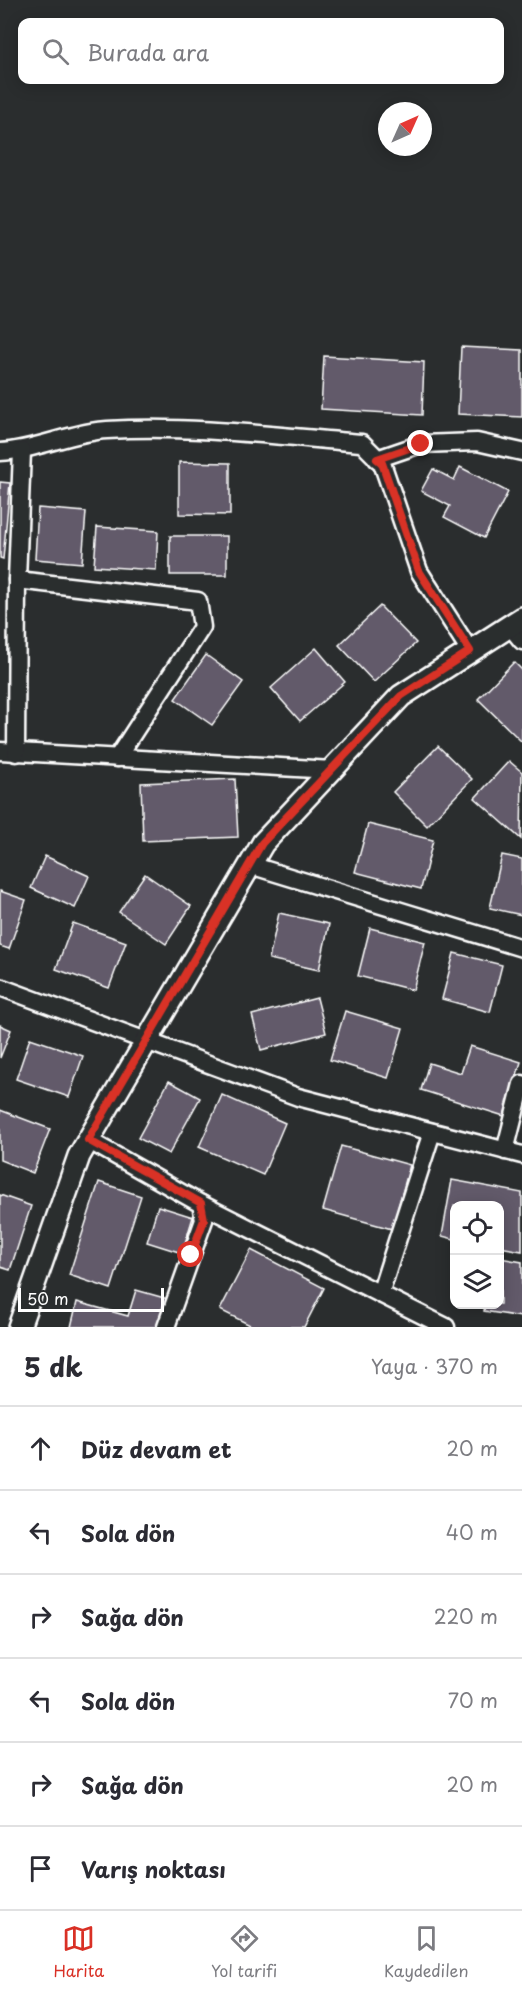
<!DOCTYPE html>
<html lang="tr">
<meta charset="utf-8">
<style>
:root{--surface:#fff;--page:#f2f2f3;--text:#2b2b33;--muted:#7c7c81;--line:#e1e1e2;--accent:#d93025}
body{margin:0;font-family:"Playpen Sans",sans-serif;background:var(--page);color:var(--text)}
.controls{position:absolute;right:18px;bottom:18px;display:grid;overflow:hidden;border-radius:12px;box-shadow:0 3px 15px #0003}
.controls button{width:54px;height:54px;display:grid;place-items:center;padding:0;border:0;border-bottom:2px solid var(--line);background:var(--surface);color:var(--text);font:30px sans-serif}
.compass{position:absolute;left:378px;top:102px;width:54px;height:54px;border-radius:50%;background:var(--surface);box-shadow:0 3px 15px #0003;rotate:45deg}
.scale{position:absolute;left:18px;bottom:15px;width:146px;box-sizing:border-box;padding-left:6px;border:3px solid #fff;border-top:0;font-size:16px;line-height:21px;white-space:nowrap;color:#fff;-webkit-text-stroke:4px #2a2d2e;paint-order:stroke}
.stop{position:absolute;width:18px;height:18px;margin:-14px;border:4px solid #d93025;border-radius:50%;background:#fff}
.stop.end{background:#d93025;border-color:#fff;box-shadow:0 2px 6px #0008}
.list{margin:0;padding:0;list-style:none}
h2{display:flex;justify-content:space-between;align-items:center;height:78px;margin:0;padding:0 24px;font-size:26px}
h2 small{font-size:20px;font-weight:400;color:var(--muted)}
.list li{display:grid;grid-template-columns:39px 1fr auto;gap:18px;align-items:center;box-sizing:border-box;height:84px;padding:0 24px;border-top:2px solid var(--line)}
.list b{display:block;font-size:22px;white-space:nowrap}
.list em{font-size:20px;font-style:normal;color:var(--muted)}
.icon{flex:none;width:33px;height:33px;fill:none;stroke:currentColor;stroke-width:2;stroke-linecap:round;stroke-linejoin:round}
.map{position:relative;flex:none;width:522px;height:1327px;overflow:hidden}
.search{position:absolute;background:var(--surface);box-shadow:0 3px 15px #0003;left:18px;right:18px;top:18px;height:66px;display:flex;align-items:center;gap:15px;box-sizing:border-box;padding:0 21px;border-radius:12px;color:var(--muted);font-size:22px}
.sheet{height:582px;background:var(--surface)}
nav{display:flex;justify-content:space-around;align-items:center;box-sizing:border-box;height:84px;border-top:2px solid var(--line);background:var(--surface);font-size:16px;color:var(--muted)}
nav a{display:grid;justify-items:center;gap:3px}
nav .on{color:var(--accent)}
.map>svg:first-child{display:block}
.building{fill:#625a6a;stroke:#fff;stroke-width:1.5}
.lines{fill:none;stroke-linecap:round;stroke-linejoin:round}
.minor-casing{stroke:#fff;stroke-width:21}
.tertiary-casing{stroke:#fff;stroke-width:26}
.minor{stroke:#2a2d2e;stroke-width:16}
.tertiary{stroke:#2a2d2e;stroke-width:21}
.route{stroke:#d93025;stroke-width:8}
</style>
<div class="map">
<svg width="522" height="1327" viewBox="0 0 522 1327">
<rect width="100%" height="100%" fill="#2a2d2e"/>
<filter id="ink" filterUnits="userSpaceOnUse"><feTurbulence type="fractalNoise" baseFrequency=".0167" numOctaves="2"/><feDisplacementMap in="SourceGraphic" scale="12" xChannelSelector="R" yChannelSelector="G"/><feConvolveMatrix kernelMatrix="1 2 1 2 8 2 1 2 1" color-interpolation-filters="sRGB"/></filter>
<g filter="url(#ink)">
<g class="building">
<path d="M461,347l61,3v67l-64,-3z"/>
<path d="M324,356l100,6 -2,53 -101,-6z"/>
<path d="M179,462l51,1v52l-51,-1z"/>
<path d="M460,467l48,25 -24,46 -40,-21 6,-11 -29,-15 12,-22 21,11z"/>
<path d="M0,482l10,1 -7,76 -3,-1z"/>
<path d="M38,508l48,4 -4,51 -47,-4z"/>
<path d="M97,527l61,4 -2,39 -62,-4z"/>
<rect x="170" y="536" width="57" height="39"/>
<path d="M380,606l36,37 -42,39 -35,-37z"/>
<path d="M316,648l29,34 -45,39 -29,-33z"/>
<path d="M206,655l37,27 -31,43 -37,-26z"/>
<path d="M514,662l8,8v72l-44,-43z"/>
<path d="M438,746l34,33 -45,47 -34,-34z"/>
<path d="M509,761l13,11 -1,67 -46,-41z"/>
<path d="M235,779l3,58 -95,4 -2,-58z"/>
<path d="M368,824l65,16 -12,49 -66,-17z"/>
<path d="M502,855l20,4v56l-32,-7z"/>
<path d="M45,856l44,20 -14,32 -44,-20z"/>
<path d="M145,874l46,32 -25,38 -47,-32z"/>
<path d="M0,891l26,9 -17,49 -9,-3z"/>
<path d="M279,913l50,11 -10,46 -50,-11z"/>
<path d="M73,923l53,19 -17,46 -53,-19z"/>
<path d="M370,928l55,14 -12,48 -55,-14z"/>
<path d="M454,953l48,12 -12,47 -48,-13z"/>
<path d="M317,998l9,35 -65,17 -9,-35z"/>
<path d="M345,1011l58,17 -15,50 -58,-18z"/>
<path d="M0,1025l11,5 -11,28z"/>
<path d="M30,1038l53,18 -14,41 -53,-18z"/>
<path d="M470,1046l51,16 -17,54 -83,-26 8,-27 32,10z"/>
<path d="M169,1081l31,17 -31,56 -31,-16z"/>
<path d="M222,1095l63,28 -22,52 -64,-28z"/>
<path d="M0,1110l50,19 -17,44 -33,-13z"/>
<path d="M341,1146l69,19 -18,64 -69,-19z"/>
<path d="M452,1180l70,13v58l-22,-4v-41h-46v33l-12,-3z"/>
<path d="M99,1182l42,14 -30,93 -42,-14z"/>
<path d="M0,1195l31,11 -21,64 -10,-3z"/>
<path d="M158,1206l35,11 -11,36 -35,-11z"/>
<path d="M251,1250l73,38 -20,39h-50l-34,-17z"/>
<path d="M500,1258l22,4v55l-38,-6 1,-7h15z"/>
<path d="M136,1290l32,9 -9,28h-88l6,-25 51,14z"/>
</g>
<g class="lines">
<g class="minor-casing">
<g id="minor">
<path d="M0,452c37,-2 71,-20 107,-22 85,-5 170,6 255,13l20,20 37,108 51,80"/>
<path d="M377,459l44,-15 56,-2 45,10"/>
<path d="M17,580l181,21 4,26 -85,131"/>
<path d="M510,626l12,15"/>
<path d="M0,751l332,19"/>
<path d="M16,753l1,-173 5,-129"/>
<path d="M250,865l272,83"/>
<path d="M0,987l298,110 224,58"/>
<path d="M88,1140l113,64 3,16 -38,107"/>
<path d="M505,1151l17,-67"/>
<path d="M201,1204l245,123"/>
<path d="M380,1294l52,-162"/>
</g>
</g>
<g class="tertiary-casing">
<path id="tertiary" d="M19,1327l60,-171 184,-313 138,-147 121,-78"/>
</g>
<use href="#minor" class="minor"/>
<use href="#tertiary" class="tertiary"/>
</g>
</g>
<g class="lines" filter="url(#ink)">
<path class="route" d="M191,1255l13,-35 -3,-17 -113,-63 174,-297 139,-147 69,-45 -51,-80 -37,-108 -5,-4 44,-15"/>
</g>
</svg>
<div class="controls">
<button><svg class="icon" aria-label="locate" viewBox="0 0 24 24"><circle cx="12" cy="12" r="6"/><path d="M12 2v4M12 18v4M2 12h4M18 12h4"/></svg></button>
<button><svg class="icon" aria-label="layers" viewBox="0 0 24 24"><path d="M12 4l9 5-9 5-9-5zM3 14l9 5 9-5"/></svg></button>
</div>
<svg class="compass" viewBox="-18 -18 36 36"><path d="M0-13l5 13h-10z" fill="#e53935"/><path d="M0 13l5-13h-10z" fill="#7c7c81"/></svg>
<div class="scale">50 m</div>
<div class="stop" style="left:191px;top:1255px"></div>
<div class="stop end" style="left:421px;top:444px"></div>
<div class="search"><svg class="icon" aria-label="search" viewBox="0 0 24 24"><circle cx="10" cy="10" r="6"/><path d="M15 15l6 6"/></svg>Burada ara</div>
</div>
<section class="sheet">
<h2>5 dk<small>Yaya · 370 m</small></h2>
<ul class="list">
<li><svg class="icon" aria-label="ahead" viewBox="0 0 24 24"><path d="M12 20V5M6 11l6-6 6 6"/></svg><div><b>Düz devam et</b></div><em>20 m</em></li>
<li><svg class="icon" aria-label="left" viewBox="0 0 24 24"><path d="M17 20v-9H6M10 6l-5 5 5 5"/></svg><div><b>Sola dön</b></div><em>40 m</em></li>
<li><svg class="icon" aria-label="right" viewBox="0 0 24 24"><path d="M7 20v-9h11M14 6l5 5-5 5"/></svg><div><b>Sağa dön</b></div><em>220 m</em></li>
<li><svg class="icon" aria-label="left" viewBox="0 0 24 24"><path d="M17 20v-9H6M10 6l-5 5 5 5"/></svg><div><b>Sola dön</b></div><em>70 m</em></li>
<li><svg class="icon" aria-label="right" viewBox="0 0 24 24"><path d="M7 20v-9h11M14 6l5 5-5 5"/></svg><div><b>Sağa dön</b></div><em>20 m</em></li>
<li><svg class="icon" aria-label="arrive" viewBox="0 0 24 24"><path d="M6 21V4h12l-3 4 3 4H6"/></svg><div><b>Varış noktası</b></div></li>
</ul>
</section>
<nav>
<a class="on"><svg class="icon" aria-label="map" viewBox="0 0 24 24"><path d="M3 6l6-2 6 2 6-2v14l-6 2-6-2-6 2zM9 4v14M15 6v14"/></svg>Harita</a>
<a><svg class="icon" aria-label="directions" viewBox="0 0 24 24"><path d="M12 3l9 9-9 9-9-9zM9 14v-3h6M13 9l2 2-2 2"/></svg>Yol tarifi</a>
<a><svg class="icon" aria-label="saved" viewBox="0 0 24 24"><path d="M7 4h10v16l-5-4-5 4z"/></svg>Kaydedilen</a>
</nav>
